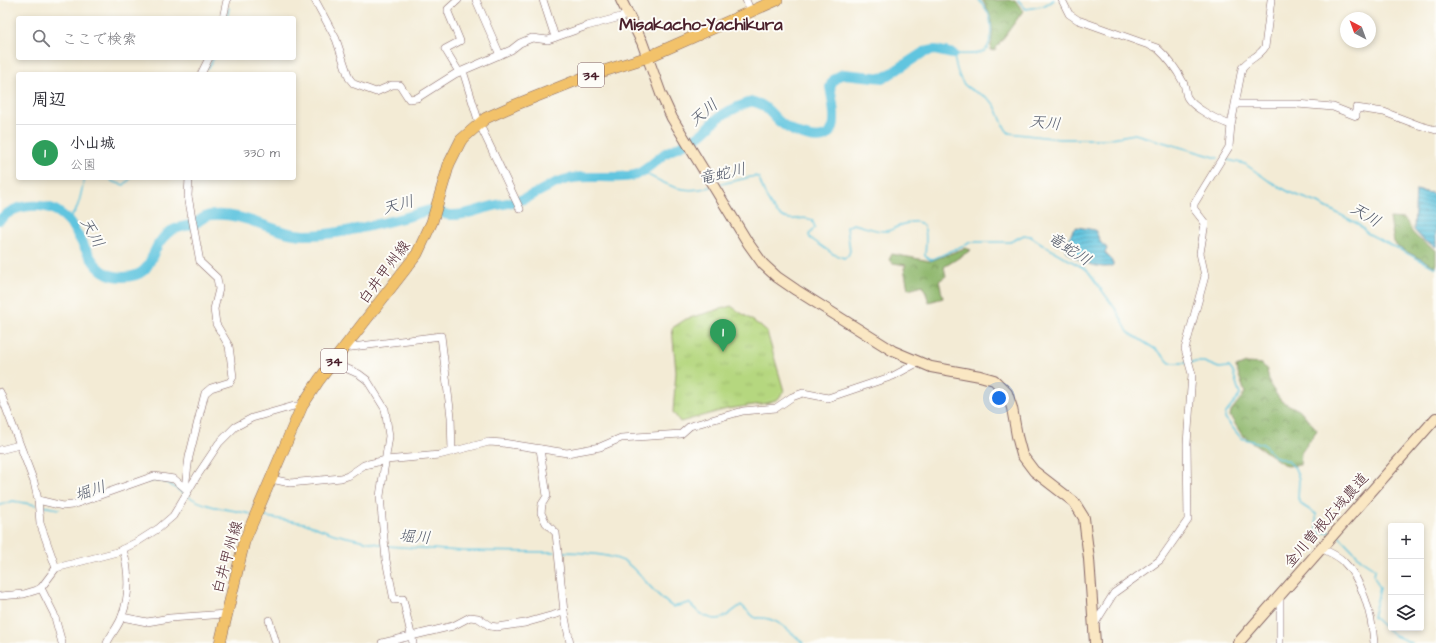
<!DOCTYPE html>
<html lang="ja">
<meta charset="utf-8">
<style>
:root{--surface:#fff;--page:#f7f7f7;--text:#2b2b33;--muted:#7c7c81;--line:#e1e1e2;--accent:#0f766e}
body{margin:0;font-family:"Architects Daughter","Klee One",sans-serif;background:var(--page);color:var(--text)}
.controls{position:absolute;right:12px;bottom:12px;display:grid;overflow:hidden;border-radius:4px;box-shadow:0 2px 6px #0003}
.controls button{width:36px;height:36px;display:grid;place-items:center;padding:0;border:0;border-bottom:1px solid var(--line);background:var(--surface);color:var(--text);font:20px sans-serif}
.compass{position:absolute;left:1340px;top:12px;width:36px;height:36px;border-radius:50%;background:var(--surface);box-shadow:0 2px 6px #0003;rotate:319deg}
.you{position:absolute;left:999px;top:398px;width:14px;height:14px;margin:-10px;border:3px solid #fff;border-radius:50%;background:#1a73e8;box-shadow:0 0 0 6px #1a73e833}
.badge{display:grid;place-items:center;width:26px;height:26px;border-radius:50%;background:var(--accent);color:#fff;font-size:13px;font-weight:700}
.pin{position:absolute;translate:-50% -33px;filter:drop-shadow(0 1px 2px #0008)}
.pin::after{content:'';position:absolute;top:21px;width:14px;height:12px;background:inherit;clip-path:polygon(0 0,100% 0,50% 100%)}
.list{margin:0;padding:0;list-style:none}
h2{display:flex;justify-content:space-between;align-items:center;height:52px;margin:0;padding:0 16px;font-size:17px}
h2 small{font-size:13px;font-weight:400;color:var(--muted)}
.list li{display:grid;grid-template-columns:26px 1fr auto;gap:12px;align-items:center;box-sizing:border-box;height:56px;padding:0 16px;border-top:1px solid var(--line)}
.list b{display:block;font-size:15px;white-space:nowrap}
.list p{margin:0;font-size:13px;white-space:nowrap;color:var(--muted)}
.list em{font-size:13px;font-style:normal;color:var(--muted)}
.icon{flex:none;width:22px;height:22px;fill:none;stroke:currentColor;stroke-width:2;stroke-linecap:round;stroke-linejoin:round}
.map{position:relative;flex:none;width:1436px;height:643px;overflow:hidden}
.search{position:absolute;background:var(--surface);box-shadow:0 2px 6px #0003;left:16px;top:16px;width:280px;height:44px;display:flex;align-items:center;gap:10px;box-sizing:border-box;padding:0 14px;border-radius:4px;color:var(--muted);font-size:15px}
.panel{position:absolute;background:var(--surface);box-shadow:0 2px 6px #0003;left:16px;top:72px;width:280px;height:108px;border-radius:4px}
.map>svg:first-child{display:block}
.grass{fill:url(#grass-tufts);stroke:#807b55}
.forest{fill:url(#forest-crowns);stroke:#6d6c4c}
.water{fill:url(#water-rules);stroke:#567285}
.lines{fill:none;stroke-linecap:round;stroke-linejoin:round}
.stream{stroke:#61c5df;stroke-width:1.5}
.river{stroke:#61c5df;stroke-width:10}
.street-casing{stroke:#856666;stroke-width:8}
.secondary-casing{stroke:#856666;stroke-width:12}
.primary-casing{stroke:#856666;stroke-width:12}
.street{stroke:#fff;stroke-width:7}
.secondary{stroke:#fae7c3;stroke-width:10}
.primary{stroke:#f2c26a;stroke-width:11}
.labels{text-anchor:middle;stroke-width:4;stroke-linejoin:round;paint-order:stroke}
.shield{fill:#fdfcf7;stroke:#806168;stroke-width:1}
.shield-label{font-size:14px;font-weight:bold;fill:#4a1f2b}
.street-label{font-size:15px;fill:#4a1f2b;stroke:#fdfcf7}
.water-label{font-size:16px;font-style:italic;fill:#52596a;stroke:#fdfcf7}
.quarter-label{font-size:17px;font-weight:bold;fill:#4a1f2b;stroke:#fdfcf7}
</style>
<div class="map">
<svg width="1436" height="643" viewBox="0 0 1436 643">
<defs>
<pattern id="grass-tufts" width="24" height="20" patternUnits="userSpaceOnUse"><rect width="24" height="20" fill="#b5d77f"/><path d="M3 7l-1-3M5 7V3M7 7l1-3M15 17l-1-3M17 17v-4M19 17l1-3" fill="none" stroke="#9db86e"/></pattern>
<pattern id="forest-crowns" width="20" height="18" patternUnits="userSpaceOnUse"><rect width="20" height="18" fill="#90b86e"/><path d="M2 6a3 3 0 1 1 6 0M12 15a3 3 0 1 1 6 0" fill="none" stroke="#78955b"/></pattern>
<pattern id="water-rules" width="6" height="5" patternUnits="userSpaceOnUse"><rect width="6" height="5" fill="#61c5df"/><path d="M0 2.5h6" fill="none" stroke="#529fb5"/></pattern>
</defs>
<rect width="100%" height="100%" fill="#fdfcf7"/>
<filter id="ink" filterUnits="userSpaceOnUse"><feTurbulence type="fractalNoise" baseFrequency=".025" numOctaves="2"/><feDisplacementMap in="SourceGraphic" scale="8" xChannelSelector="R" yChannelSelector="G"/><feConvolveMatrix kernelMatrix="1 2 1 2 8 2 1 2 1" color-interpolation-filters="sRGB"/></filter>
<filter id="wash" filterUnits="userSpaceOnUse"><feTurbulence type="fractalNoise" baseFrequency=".012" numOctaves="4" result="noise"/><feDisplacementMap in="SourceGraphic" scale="16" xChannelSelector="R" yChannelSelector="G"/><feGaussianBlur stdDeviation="0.9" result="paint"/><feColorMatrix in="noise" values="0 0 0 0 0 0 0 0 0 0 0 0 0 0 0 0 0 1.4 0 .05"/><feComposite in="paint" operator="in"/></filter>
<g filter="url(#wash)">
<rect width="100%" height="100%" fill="#f3ebd5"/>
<path class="grass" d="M731,306c12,9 26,16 36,26l17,59 -6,8 -10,4 -41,6 -47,13 -7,-10 3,-40 -4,-44 14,-9z"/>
<g class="forest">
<path d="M982,0h33l8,11 -29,40 -4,-1c4,-19 3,-34 -8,-50z"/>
<path d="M1390,218l14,1c5,4 5,9 8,13 7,8 15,13 24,18v17l-38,-20 -4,-5z"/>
<path d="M965,248l6,2 -27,17 2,9 -7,5 4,17 -14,4 -6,-17 -15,4 -4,-21 2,-3 -13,-2 -4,-3 3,-6 38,7z"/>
<path d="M1246,363l16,1 5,6 3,15 11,16 20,10 16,19 -16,23 -1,12 -14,1 -44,-31 -12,-19 1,-5 14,-18 -9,-26z"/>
</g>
<g class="water">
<path d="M1416,190l20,4v53l-13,-7 -9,-10z"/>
<path d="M1077,227l18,3 6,13 6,5 -2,5 8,8v4c-10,7 -42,-6 -48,-16l8,-19z"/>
</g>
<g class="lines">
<g class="stream">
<path d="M979,0c3,4 7,8 9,13 4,8 5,33 -4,38 -9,5 -21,3 -31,3 3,9 4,22 10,29 8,11 24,9 32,23 5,8 7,21 14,27l51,6h46l29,-5 83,24"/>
<path d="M1018,0l8,9 17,-3 11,-6"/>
<path d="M227,18l2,-10"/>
<path d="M208,68l6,-10"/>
<path d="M1224,159l21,5 24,17 22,12 27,10 40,21 9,9 69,35"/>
<path d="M640,171c27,13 39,24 70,16"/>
<path d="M109,178l4,4 11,3 7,-7"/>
<path d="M717,185l38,-9 4,2c5,14 13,40 31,41 8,1 14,-3 22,1l3,7 -6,8 1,3 23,16 11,4 4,-2 2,-5 -3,-24 6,-3c10,2 24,8 34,7 6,-1 11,-5 17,-7 27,-10 22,15 21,32l6,4 40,-18h39l14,-7 6,1 20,13 37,21 30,41 11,21 30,19 12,12h17"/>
<path d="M68,219c13,-10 12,-27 17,-41"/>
<path d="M1191,362h13l15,6 10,-1 4,5 7,23 -14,18 -1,5 16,20 22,6 11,12 14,5 7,7 4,11 -1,20 4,6 14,9 1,16 3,3 10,-1"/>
<path d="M147,482c16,-5 23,3 36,11"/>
<path d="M188,496c18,12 42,13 63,18"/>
<path d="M0,505l13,-4 23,4"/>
<path d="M41,506l18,3"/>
<path d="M260,516l44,7 30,11 49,11"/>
<path d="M1339,536l24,25 12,8 -1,7 6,12 -7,29 20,18 19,8"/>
<path d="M387,546l74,5 94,1"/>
<path d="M560,552c16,0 56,2 68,12 16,13 26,31 45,43l16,-4c8,9 21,19 33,15 6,-2 13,-9 19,-13l14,13c21,-2 34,12 48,25"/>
</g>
<path class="river" d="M0,220c9,-9 17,-13 30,-14 58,-5 45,70 92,71 35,0 24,-26 46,-44 8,-7 19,-6 28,-10 6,-4 9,-8 17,-8 32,-3 60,19 92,20 34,0 65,-9 98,-17 9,-2 20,-7 28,-8 7,0 13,5 20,5 13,1 26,-5 38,-8 11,-3 23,-4 34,-8 17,-6 32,-19 50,-21 16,-3 53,2 65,-4 10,-5 19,-15 28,-21 15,-9 30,-12 42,-25 10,-12 19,-16 32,-22 6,-2 8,-5 14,-4 13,3 18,14 27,21 11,9 45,26 52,4 3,-8 -1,-30 -3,-40 2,-7 6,-10 13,-13l41,4 40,-26 11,-2 18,4"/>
</g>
</g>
<g filter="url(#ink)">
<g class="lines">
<g class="street-casing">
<g id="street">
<path d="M315,0l21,39 13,39 5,6 22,8 16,-7h8l9,14 8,-1 38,-24 56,-24 9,-7 12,-5 16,2 39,-14 41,-11"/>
<path d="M458,0l-10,9v3l12,29 -15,8 14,23"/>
<path d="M476,0l24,55"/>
<path d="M543,0l12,37"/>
<path d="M746,0l5,12"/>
<path d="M1062,0l7,14 9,6 79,28c10,9 20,22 26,34 3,5 2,11 4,15 6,11 32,24 44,28"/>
<path d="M223,18l4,-18"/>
<path d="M463,71l16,52 41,86"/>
<path d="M201,74l8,-16"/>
<path d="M1236,104h61l36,3 23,9v-8l28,4 34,13 18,5"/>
<path d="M344,348l97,-12 10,81 1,35"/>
<path d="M332,362l27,12 8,6 18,29 4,27 -9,60 6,64 8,40 9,-1 10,44"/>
<path d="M0,392l34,90 4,18 2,23 16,45"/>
<path d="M540,449l7,47 -5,8 -1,9 5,10 10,10 8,79 6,31"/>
<path d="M0,450l19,-5"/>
<path d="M271,479l19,4 51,-5 7,-2 16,-11 22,-5 53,-5 50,-13 14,1 64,10 33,-6 21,-9 60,-4 9,-8 53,-15 33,-3 16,-11 11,-4 25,5 65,-22 26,-14"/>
<path d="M188,490l-3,-2 4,-31 16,-64 6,-5 19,-6 3,-5 -4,-31 -13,-22 -2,-15 5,-20 -2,-11 -17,-16 -12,-66 1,-18"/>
<path d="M38,500l25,6 9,-1 82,-29 20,3 11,9"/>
<path d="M1321,548c7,4 16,7 22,13 20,19 29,55 31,82"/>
<path d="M41,588l13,26 8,29"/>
<path d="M0,596l24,-2 13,-4 4,-2 15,-20 61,-16 20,-10 22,-14 14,-12 24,-40 22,-33 16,-16 17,-9 42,-12h8"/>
<path d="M1280,596v47"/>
<path d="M122,617l25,5 23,-4 56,-4"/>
<path d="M269,620l7,23"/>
<path d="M1094,625l20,-32 46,-33 28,-40 -1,-76 5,-70 -7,-25 20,-73 -5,-23 5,-30 -11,-14v-5l35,-57 2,-22 11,-57c6,-9 17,-11 23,-21l6,-47"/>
<path d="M107,643c4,-9 12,-17 15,-27 8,-21 7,-45 1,-67"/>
<path d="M382,643l71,-17 17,-9 8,1 12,8 7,1 28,-4 39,-11"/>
</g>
</g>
<g class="secondary-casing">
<g id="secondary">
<path d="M621,0l21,42 19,52 11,24 76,125 15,21 14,13 19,13 97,61 38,16 49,9 14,4 13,13 5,15 5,28 5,19 12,16 40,31 10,16 5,41 6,84"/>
<path d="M1238,643l198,-225"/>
</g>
</g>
<g class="primary-casing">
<path id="primary" d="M220,643l24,-101 58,-136 17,-26 98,-126 15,-32 17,-58 12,-24 25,-22 29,-13 70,-28 63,-20 129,-57"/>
</g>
<use href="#street" class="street"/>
<use href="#secondary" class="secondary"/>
<use href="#primary" class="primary"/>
</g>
</g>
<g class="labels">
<g class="shield">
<rect x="578" y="63" width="26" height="24" rx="3"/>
<rect x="321" y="349" width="26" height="24" rx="3"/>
</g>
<g class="shield-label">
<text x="591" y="80">34</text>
<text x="334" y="366">34</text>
</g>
<g class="street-label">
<text transform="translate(384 272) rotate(-53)" y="5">白井甲州線</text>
<text transform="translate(1326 520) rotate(-49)" y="5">金川曽根広域農道</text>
<text transform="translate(227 557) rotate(-74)" y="5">白井甲州線</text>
</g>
<g class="water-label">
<text transform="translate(703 112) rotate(-40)" y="6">天川</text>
<text transform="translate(1045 122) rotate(5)" y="6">天川</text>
<text transform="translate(722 173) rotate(-13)" y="6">竜蛇川</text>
<text transform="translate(398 204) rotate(-15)" y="6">天川</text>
<text transform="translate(1366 214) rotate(31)" y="6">天川</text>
<text transform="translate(93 232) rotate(61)" y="6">天川</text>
<text transform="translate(1070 248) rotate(33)" y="6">竜蛇川</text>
<text transform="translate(90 490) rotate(-18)" y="6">堀川</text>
<text transform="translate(415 536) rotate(4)" y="6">堀川</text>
</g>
<g class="quarter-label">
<text x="701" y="30">Misakacho-Yachikura</text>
</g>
</g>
</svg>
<div class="controls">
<button>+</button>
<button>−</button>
<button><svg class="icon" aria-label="layers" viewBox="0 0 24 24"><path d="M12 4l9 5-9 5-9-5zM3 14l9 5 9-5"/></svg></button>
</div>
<svg class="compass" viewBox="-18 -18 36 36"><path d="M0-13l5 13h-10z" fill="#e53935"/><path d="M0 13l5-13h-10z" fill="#7c7c81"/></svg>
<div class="you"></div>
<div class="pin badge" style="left:723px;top:352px;background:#2e9e5b">1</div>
<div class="search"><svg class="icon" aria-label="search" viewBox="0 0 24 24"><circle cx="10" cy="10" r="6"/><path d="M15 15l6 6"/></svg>ここで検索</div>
<section class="panel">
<h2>周辺<small></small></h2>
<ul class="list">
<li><span class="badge" style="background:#2e9e5b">1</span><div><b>小山城</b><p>公園</p></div><em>330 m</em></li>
</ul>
</section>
</div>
